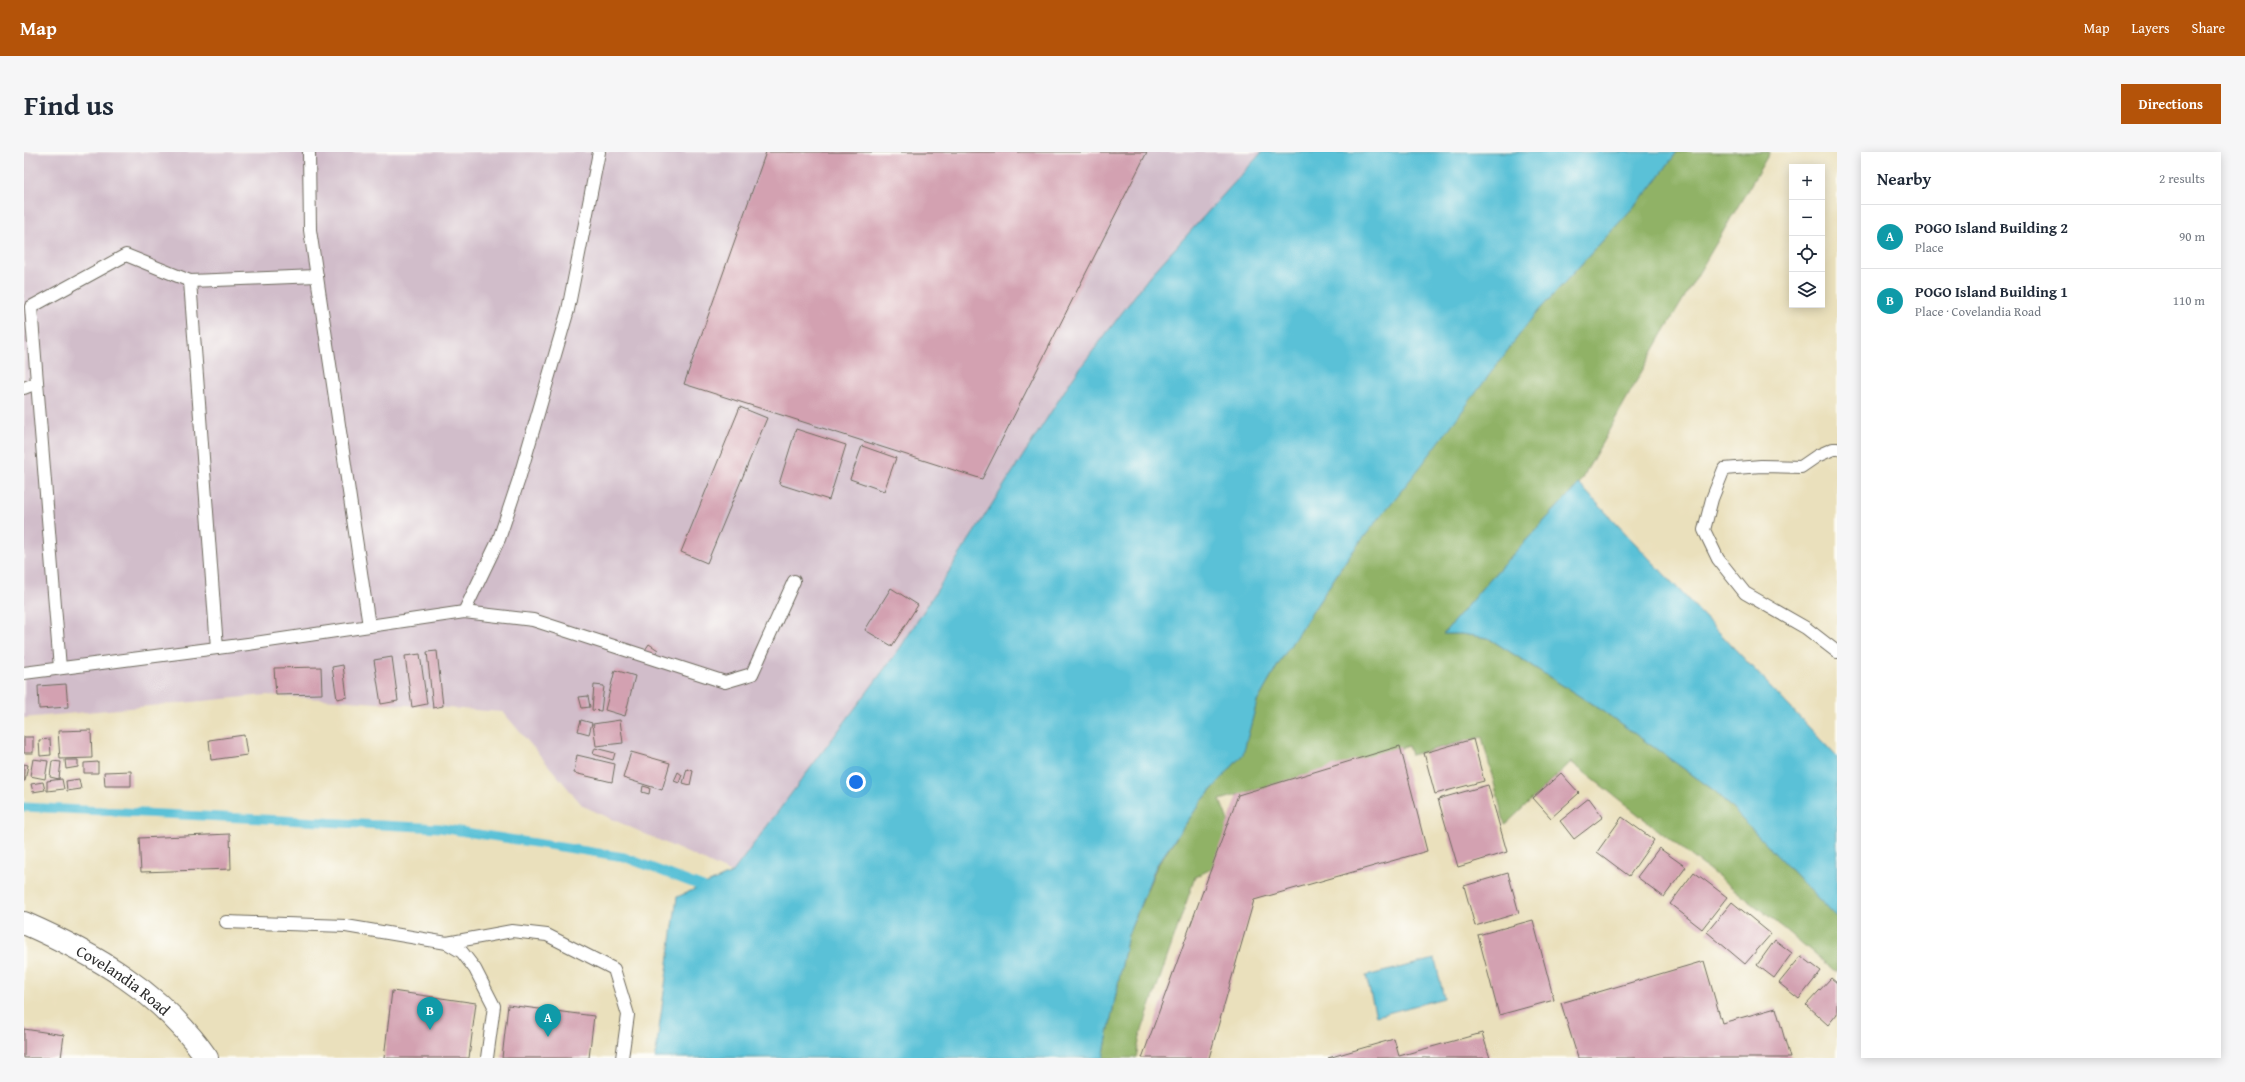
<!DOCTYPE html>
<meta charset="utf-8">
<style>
:root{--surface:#fff;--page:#f6f6f7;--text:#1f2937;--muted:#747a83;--line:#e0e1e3;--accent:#b45309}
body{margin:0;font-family:"Gentium Book Plus",serif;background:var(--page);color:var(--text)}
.controls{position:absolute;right:12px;top:12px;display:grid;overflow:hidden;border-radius:0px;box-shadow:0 2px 10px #0003}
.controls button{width:36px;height:36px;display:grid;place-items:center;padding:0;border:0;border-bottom:1px solid var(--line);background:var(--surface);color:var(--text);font:20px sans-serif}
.you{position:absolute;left:832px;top:630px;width:14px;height:14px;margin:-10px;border:3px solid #fff;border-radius:50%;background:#1a73e8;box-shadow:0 0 0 6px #1a73e833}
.badge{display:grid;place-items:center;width:26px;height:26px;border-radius:50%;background:var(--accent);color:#fff;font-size:13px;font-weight:700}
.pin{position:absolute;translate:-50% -33px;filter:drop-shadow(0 1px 2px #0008)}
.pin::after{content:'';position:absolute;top:21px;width:14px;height:12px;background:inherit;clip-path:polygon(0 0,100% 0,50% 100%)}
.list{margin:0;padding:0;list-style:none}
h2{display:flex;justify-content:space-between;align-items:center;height:52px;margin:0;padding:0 16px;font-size:17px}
h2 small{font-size:13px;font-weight:400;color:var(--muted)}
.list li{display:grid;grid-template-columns:26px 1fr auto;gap:12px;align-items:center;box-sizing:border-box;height:64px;padding:0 16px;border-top:1px solid var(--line)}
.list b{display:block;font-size:15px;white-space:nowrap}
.list p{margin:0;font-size:13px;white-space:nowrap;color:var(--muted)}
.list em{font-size:13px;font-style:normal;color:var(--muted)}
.icon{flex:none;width:22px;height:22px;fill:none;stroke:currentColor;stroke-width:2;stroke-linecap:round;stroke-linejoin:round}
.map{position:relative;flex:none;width:1813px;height:906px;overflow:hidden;border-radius:0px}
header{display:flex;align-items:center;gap:24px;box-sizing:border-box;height:56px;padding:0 20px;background:var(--accent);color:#fff}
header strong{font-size:19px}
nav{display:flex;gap:22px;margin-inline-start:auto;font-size:14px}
.intro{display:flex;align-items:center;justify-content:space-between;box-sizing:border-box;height:96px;padding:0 24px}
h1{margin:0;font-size:28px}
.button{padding:10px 18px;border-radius:0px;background:var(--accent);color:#fff;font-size:14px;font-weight:700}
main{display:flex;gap:24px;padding:0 24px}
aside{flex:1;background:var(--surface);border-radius:0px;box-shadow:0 2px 10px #0003}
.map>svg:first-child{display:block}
.industrial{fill:#d1bdca}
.forest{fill:#90b266;stroke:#5e6e48}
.water{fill:#5ac1d7;stroke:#427681}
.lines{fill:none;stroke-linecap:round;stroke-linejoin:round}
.stream{stroke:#5ac1d7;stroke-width:9}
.building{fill:#d3a1b1}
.service-casing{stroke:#6e6a5e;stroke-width:14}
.secondary-casing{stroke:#6e6a5e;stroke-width:24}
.service{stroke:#fff;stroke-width:12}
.secondary{stroke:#fff;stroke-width:22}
.labels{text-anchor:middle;stroke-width:3.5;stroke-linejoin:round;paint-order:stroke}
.street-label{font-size:16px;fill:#2b2b2b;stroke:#fdfcf7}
</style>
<header>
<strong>Map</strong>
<nav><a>Map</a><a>Layers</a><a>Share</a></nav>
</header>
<div class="intro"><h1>Find us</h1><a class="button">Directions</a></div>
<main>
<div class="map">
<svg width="1813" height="906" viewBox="0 0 1813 906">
<rect width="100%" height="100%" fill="#fdfcf7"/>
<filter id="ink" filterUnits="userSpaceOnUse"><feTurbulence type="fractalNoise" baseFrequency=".025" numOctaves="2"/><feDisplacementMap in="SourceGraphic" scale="8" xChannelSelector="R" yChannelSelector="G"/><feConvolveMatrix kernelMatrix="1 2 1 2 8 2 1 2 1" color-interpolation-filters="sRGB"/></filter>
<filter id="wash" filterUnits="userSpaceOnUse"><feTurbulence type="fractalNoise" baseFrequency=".012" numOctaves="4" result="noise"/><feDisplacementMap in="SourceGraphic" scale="16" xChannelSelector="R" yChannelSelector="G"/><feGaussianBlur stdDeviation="0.9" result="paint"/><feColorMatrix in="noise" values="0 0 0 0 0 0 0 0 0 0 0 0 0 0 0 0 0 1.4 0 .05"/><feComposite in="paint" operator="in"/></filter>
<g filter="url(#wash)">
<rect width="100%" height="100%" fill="#eae0bc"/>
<path class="industrial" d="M0,0h1238l-113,125 -75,99 -174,272 -168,225 -149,-67 -80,-94 -237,-17 -242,23z"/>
<path class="forest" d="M1653,0h93l-109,185 -82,147 -90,96 -46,54h18l27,4 115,73 112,80 122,127v55l-52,-44 -214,-167 -66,63 -23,-88 -71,18 -3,-9 -188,54 21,54 -46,23 -55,159 -4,22h-33l25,-123 29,-69 44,-64 42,-48 14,-52 25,-44 67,-102 183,-238 117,-128z"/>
<g class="water">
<path d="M1238,0h415l-28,38 -117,128 -111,148 -72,90 -67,102 -25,44 -14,52 -42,48 -45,64 -28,69 -25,123h-448l22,-161 55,-24 168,-225 174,-272 75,-99z"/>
<path d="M1555,332l258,273v161l-122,-127 -112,-80 -115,-73 -27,-4h-18l46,-54z"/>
<path d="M1411,807l9,39 -68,18 -10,-40z"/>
</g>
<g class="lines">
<path class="stream" d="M0,655l416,21 184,29 79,30"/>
</g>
<g id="blocks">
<g class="building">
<path d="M742,0h381l-165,327 -298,-95z"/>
<path d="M716,255l27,11 -60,145 -26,-11z"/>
<path d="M772,277l50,16 -17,55 -50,-16z"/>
<path d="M838,294l34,12 -12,33 -34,-12z"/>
<path d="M867,436l27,17 -26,41 -27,-16z"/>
<path d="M625,492l9,6 -5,6 -8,-6z"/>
<path d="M413,499l6,55 -10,2 -6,-56z"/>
<path d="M396,502l7,50 -15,3 -7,-51z"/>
<path d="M368,505l6,44 -17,3 -7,-44z"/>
<path d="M319,513l4,32 -10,2 -5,-32z"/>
<path d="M297,515l1,27 -46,1 -2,-27z"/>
<path d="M591,518l20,6 -10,40 -20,-6z"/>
<path d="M42,532l2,23 -29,2 -1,-23z"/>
<path d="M570,533l10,1 -3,25 -9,-1z"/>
<path d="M564,544l2,11 -8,1 -3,-11z"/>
<path d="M557,568l11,3 -3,11 -11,-3z"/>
<path d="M596,568l3,23 -27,3 -3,-22z"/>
<path d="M67,578l1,28 -32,1 -2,-28z"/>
<path d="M220,583l3,20 -36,5 -2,-20z"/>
<rect x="0" y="585" width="9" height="16"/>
<path d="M26,587l1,16 -11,1 -1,-16z"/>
<path d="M1449,587l11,42 -49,13 -11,-41z"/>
<path d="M1376,594l27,105 -173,49 -45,158h-67l96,-263z"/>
<path d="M571,596l20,5 -2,7 -20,-6z"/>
<path d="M607,600l39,11 -8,27 -39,-12z"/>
<path d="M553,603l38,9 -3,18 -38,-9z"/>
<path d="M9,607l15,2 -3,18 -15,-3z"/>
<path d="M41,608h13v7l-12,2z"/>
<path d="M28,609l9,1 -2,17 -9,-2z"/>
<path d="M74,610v11h-14v-10z"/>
<path d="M0,612l4,1 -3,16h-1z"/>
<path d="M663,617l6,2 -3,14 -7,-2z"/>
<path d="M107,619v15h-26l-1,-14z"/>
<path d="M654,620l4,3 -3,8 -5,-2z"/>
<path d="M1537,621l18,20 -28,25 -18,-20z"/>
<path d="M38,627l2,10 -17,2v-10z"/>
<path d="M55,627l2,10 -14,2 -1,-10z"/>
<path d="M19,630l2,8 -12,2 -2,-8z"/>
<path d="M1464,633l19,67 -49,15 -20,-68z"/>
<path d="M619,634l7,2 -1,6 -7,-2z"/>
<path d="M1565,646l14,19 -29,22 -14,-18z"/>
<path d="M1598,665l32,23 -25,36 -32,-24z"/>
<path d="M206,682l1,35 -90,3 -2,-34z"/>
<path d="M1635,696l27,19 -22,30 -27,-20z"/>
<path d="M1670,720l33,25 -25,32 -32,-25z"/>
<path d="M1484,721l11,40 -44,13 -11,-40z"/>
<path d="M1708,750l39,32 -26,30 -38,-32z"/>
<path d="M1509,768l21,80 -55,15 -21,-80z"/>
<path d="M1751,788l17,13 -18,25 -17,-13z"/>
<path d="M1777,804l20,15 -22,28 -20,-16z"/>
<path d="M1680,809l18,62 54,-15 14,50h-212l-17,-55z"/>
<path d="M1807,826l6,5v31l-9,11 -22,-20z"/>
<path d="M368,839l84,12 -7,55h-85z"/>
<path d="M484,853l86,11 -5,42h-87z"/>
<path d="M0,877l40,6 -3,23h-37z"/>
<path d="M1458,881l8,25h-162l66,-19 5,17z"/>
</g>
</g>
</g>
<g filter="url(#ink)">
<use href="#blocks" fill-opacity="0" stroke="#6e6a5e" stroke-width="1"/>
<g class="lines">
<g class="service-casing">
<g id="service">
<path d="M285,0l1,78 59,396"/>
<path d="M166,129l27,367"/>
<path d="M0,236l13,-5"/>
<path d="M1813,297h-4l-16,7 -16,11 -40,-1 -37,3 -12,30 -8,31 14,29 27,34 61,35 31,24"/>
<path d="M440,460l35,-73 20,-60 49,-169 31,-158"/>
<path d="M36,516l-29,-361 95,-52 64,26 127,-5"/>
<path d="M0,521l224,-29 216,-32 69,8 192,62 27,-8 42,-93"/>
<path d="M202,770l120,4 101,17 15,9 13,17 19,37 -7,52"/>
<path d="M423,791l65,-12 35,4 67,34 14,46 -6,43"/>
</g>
</g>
<g class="secondary-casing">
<g id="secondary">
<path id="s1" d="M0,771c71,31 138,70 183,135"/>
</g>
</g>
<use href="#service" class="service"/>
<use href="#secondary" class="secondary"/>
</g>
</g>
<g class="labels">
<g class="street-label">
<text dy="6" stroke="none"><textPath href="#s1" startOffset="115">Covelandia Road</textPath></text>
</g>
</g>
</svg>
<div class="controls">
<button>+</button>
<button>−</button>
<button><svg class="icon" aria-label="locate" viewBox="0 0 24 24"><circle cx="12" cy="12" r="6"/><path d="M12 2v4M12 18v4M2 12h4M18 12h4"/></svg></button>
<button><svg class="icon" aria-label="layers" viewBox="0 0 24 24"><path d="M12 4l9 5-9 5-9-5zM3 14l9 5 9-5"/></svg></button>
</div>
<div class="you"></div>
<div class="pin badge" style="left:524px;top:885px;background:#0f9aa8">A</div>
<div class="pin badge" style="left:406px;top:878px;background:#0f9aa8">B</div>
</div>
<aside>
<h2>Nearby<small>2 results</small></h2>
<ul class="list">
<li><span class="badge" style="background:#0f9aa8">A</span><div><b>POGO Island Building 2</b><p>Place</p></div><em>90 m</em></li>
<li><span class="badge" style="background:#0f9aa8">B</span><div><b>POGO Island Building 1</b><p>Place · Covelandia Road</p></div><em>110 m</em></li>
</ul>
</aside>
</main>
